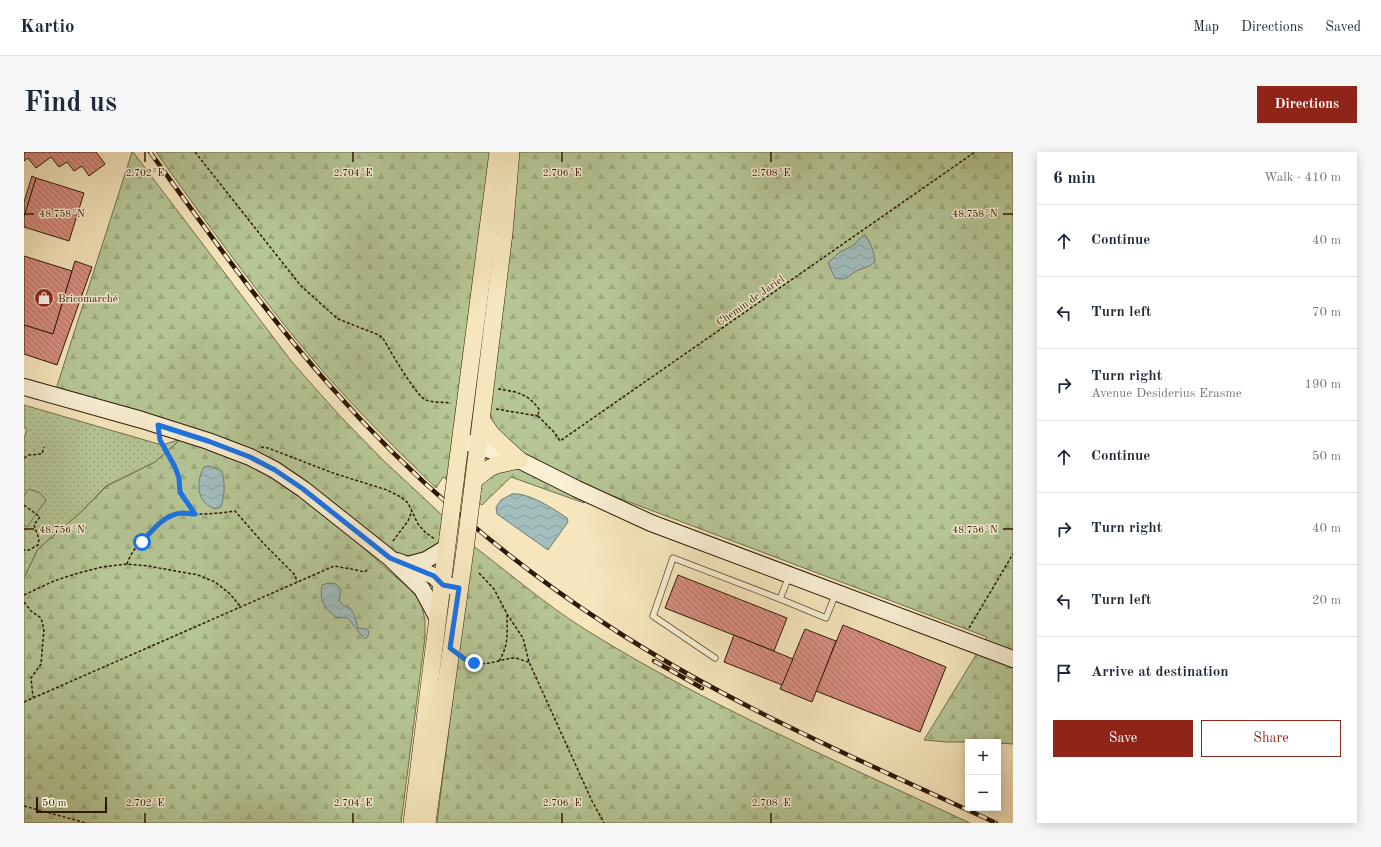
<!DOCTYPE html>
<meta charset="utf-8">
<style>
:root{--surface:#fff;--page:#f6f6f7;--text:#1f2937;--muted:#747a83;--line:#e0e1e3;--accent:#8f2418}
body{margin:0;font-family:"Old Standard TT",serif;background:var(--page);color:var(--text)}
.controls{position:absolute;right:12px;bottom:12px;display:grid;overflow:hidden;border-radius:0px;box-shadow:0 2px 10px #0003}
.controls button{width:36px;height:36px;display:grid;place-items:center;padding:0;border:0;border-bottom:1px solid var(--line);background:var(--surface);color:var(--text);font:20px sans-serif}
.scale{position:absolute;left:12px;bottom:10px;width:71px;box-sizing:border-box;padding-left:4px;border:2px solid #2e1804;border-top:0;font-size:11px;line-height:14px;white-space:nowrap;color:#2e1804;-webkit-text-stroke:3px #f9efd4;paint-order:stroke}
.stop{position:absolute;width:12px;height:12px;margin:-9px;border:3px solid #1a73e8;border-radius:50%;background:#fff}
.stop.end{background:#1a73e8;border-color:#fff;box-shadow:0 1px 4px #0008}
.list{margin:0;padding:0;list-style:none}
h2{display:flex;justify-content:space-between;align-items:center;height:52px;margin:0;padding:0 16px;font-size:17px}
h2 small{font-size:13px;font-weight:400;color:var(--muted)}
.list li{display:grid;grid-template-columns:26px 1fr auto;gap:12px;align-items:center;box-sizing:border-box;height:72px;padding:0 16px;border-top:1px solid var(--line)}
.list b{display:block;font-size:15px;white-space:nowrap}
.list p{margin:0;font-size:13px;white-space:nowrap;color:var(--muted)}
.list em{font-size:13px;font-style:normal;color:var(--muted)}
.actions{display:flex;gap:8px;padding:12px 16px}
.actions a{flex:1;padding:9px 0;border:1px solid var(--accent);border-radius:0px;text-align:center;font-size:14px;color:var(--accent)}
.actions .main{background:var(--accent);color:#fff}
.icon{flex:none;width:22px;height:22px;fill:none;stroke:currentColor;stroke-width:2;stroke-linecap:round;stroke-linejoin:round}
.map{position:relative;flex:none;width:989px;height:671px;overflow:hidden;border-radius:0px}
header{display:flex;align-items:center;gap:24px;box-sizing:border-box;height:56px;padding:0 20px;background:var(--surface);border-bottom:1px solid var(--line)}
header strong{font-size:19px}
nav{display:flex;gap:22px;margin-inline-start:auto;font-size:14px}
.intro{display:flex;align-items:center;justify-content:space-between;box-sizing:border-box;height:96px;padding:0 24px}
h1{margin:0;font-size:28px}
.button{padding:10px 18px;border-radius:0px;background:var(--accent);color:#fff;font-size:14px;font-weight:700}
main{display:flex;gap:24px;padding:0 24px}
aside{flex:1;background:var(--surface);border-radius:0px;box-shadow:0 2px 10px #0003}
.map>svg:first-child{display:block}
.grass{fill:url(#grass-dots);stroke:#726f4d}
.forest{fill:url(#forest-firs);stroke:#726f4d}
.park{fill:#b6c696;stroke:#726f4d}
.water{fill:url(#water-waves);stroke:#737b72}
.building{fill:url(#building-back-hatch);stroke:#2e1804}
.lines{fill:none;stroke-linecap:round;stroke-linejoin:round}
.service-casing{stroke:#604c32;stroke-width:7}
.secondary-casing{stroke:#2e1804;stroke-width:18}
.primary-casing{stroke:#2e1804;stroke-width:18}
.path{stroke:#2e1804;stroke-width:1.5;stroke-dasharray:3 2;stroke-linecap:butt}
.service{stroke:#f9efd4;stroke-width:5.5}
.secondary{stroke:#f9efd4;stroke-width:16}
.primary{stroke:#f6e6bd;stroke-width:17}
.rail-casing{stroke:#2e1804;stroke-width:4.5}
.rail{stroke:#f9efd4;stroke-width:3;stroke-dasharray:9;stroke-linecap:butt}
.primary-bridge-casing{stroke:#2e1804;stroke-width:18;stroke-linecap:butt}
.primary-bridge{stroke:#f6e6bd;stroke-width:17}
.route{stroke:#1a73e8;stroke-width:5}
.ticks{fill:none;stroke:#2e1804;stroke-width:1.5}
.labels{text-anchor:middle;stroke-width:3;stroke-linejoin:round;paint-order:stroke}
.poi-label{font-size:11px;fill:#2e1804;stroke:#f9efd4;text-anchor:start}
.street-label{font-size:11px;fill:#2e1804;stroke:#f9efd4}
.ticks-label{font-size:10px;text-anchor:middle;fill:#2e1804;stroke:#f9efd4;stroke-width:3;stroke-linejoin:round;paint-order:stroke}
</style>
<header>
<strong>Kartio</strong>
<nav><a>Map</a><a>Directions</a><a>Saved</a></nav>
</header>
<div class="intro"><h1>Find us</h1><a class="button">Directions</a></div>
<main>
<div class="map">
<svg width="989" height="671" viewBox="0 0 989 671">
<defs>
<pattern id="grass-dots" width="8" height="8" patternUnits="userSpaceOnUse"><rect width="8" height="8" fill="#b6c696"/><path d="M2 2h.1M6 6h.1" fill="none" stroke="#9da980" stroke-width="1.8" stroke-linecap="round"/></pattern>
<pattern id="forest-firs" width="22" height="20" patternUnits="userSpaceOnUse"><rect width="22" height="20" fill="#b6c696"/><path d="M5 1l3.5 6h-7zM16 11l3.5 6h-7z" fill="#9da980"/></pattern>
<pattern id="water-waves" width="16" height="10" patternUnits="userSpaceOnUse"><rect width="16" height="10" fill="#a1bdbc"/><path d="M0 5q4-4 8 0t8 0" fill="none" stroke="#8ba2a0"/></pattern>
<pattern id="building-back-hatch" width="6" height="6" patternUnits="userSpaceOnUse"><rect width="6" height="6" fill="#da8d81"/><path d="M-1 5l2 2M0 0l6 6M5-1l2 2" fill="none" stroke="#b17267"/></pattern>
</defs>
<rect width="100%" height="100%" fill="#f6e6bd"/>
<filter id="stains"><feTurbulence type="fractalNoise" baseFrequency=".005" numOctaves="4"/><feColorMatrix values="0 0 0 0 .2 0 0 0 0 .09 0 0 0 0 .02 0 0 0 .5 -.17"/></filter>
<radialGradient id="worn" r=".72"><stop offset=".6" stop-color="#630" stop-opacity="0"/><stop offset="1" stop-color="#630" stop-opacity=".3"/></radialGradient>
<path class="grass" d="M0,253l138,40 19,-6 -26,23 -49,24 -26,27 -42,36 -14,29v-140l3,-9 -3,-1z"/>
<g class="forest">
<path d="M108,0h1l159,210 48,54 43,44 60,56c-1,7 -1,16 -3,23 -6,17 -31,19 -45,14l-86,-69 -35,-21 -218,-74z"/>
<path d="M132,0h857v592l-15,-1v-1h-51l-23,-2 63,-103 -395,-149 -8,15 -73,-26 -29,28 -39,-28 -7,11c-42,-41 -84,-82 -122,-127 -56,-66 -107,-138 -158,-209z"/>
<path d="M157,287c32,11 67,21 96,39 48,31 90,75 134,112l10,12 4,18v17l-24,186h-377v-245l14,-29 42,-36 27,-27 48,-24z"/>
<path d="M448,393c36,27 73,59 111,83 123,77 256,134 387,195h-533z"/>
</g>
<path class="park" d="M5,337l11,4 6,7 -19,27 -3,-2v-29z"/>
<g class="water">
<path d="M840,83c6,4 11,20 11,27 -8,6 -6,4 -14,7 -12,4 -12,13 -26,9l-7,-15 12,-11 14,-7 5,-6z"/>
<path d="M186,314l12,5c3,14 3,22 -1,36l-6,2c-18,-7 -20,-26 -11,-42z"/>
<path d="M488,342c16,-2 42,15 55,24l1,4 -20,28 -51,-36 -1,-7 5,-7z"/>
<path d="M305,431l7,1 5,5 -2,12c3,4 7,5 11,8 5,4 6,13 8,19l8,1 3,2 -1,5 -3,3 -3,-3 -14,-18 -12,-1c-12,-10 -17,-15 -14,-32z"/>
</g>
<g class="building">
<path d="M0,0h72l9,12 -16,12 -7,-10 -8,5 -7,-9 -8,5 -8,-10 -15,11 -8,-10 -4,3z"/>
<path d="M8,24l4,2 -12,39v-15z"/>
<path d="M12,26l48,15 -15,48 -45,-14v-10z"/>
<path d="M0,104l48,15 -19,63 -29,-9z"/>
<path d="M51,109l17,6 -35,98 -33,-11v-29l29,9z"/>
<path d="M654,423l109,43 -13,33 -109,-43z"/>
<path d="M819,473l103,42 -26,65 -104,-41z"/>
<path d="M781,477l31,12 -24,61 -32,-13z"/>
<path d="M710,483l59,24 -11,26 -58,-23z"/>
</g>
<g class="lines">
<g class="service-casing">
<g id="service">
<path d="M765,424l-9,23 46,19 10,-25"/>
<path d="M691,506l-62,-42 20,-58 107,41"/>
</g>
</g>
<g class="secondary-casing">
<g id="secondary">
<path d="M0,235l118,33 66,21 42,16 25,13 28,19 87,69 32,31 15,28"/>
<path d="M442,290l53,18 58,29 74,34 362,136"/>
<path d="M373,409l37,15 9,9 16,2"/>
<path d="M384,413l18,-5 20,-12"/>
</g>
</g>
<g class="primary-casing">
<g id="primary">
<path d="M458,269l10,14 27,25"/>
<path d="M450,328l14,-11 8,-4 23,-5"/>
<path d="M431,330l43,-330"/>
<path d="M448,342l32,-261 7,-81"/>
<path d="M388,671l36,-286"/>
<path d="M403,671l38,-273"/>
</g>
</g>
<g class="path">
<path d="M171,0l106,134 37,33 41,16 5,5c6,11 31,53 40,59 7,4 19,3 27,4"/>
<path d="M474,237c19,3 29,4 41,20l-1,7"/>
<path d="M472,257l42,7"/>
<path d="M514,264l16,16 6,9 415,-289"/>
<path d="M136,287l15,28 4,12 1,12 15,24"/>
<path d="M237,295l7,1 65,25 54,17 14,7 7,6 10,21 8,9 9,6"/>
<path d="M0,306l5,-3 13,-1 2,-7"/>
<path d="M0,353l16,12 -6,8 5,14 -1,6 -9,5h-5"/>
<path d="M369,389l15,-20 4,-10"/>
<path d="M103,412c5,-18 36,-49 55,-51 5,0 10,2 15,1 13,0 25,-1 38,-3l29,33 31,31 2,7"/>
<path d="M455,421l15,16 13,25 16,24 6,24 63,139 12,22"/>
<path d="M0,443l30,-14 21,-7 27,-7 25,-3 21,2 50,9 17,7 14,11 12,14"/>
<path d="M0,450l7,9 10,7 3,11 -3,35 -10,14 2,19"/>
<path d="M945,476l44,-74"/>
<path d="M439,506c16,12 33,2 50,0 5,0 11,3 16,4"/>
<path d="M475,509c10,-16 8,-28 8,-46"/>
<path d="M0,550l310,-136c10,2 20,3 30,6l5,-3"/>
<path d="M0,654l62,17"/>
</g>
<use href="#service" class="service"/>
<use href="#secondary" class="secondary"/>
<use href="#primary" class="primary"/>
<g class="rail-casing">
<g id="rail">
<path d="M126,0c58,80 116,162 182,236 79,90 175,172 275,237 122,80 257,137 389,198"/>
<path d="M630,509l48,27"/>
</g>
</g>
<use href="#rail" class="rail"/>
<g class="primary-bridge-casing">
<g id="primary-bridge">
<path d="M424,385l7,-55"/>
<path d="M441,398l7,-56"/>
</g>
</g>
<use href="#primary-bridge" class="primary-bridge"/>
</g>
<g class="lines">
<path class="route" d="M118,390c10,-12 23,-28 40,-29 4,0 9,1 13,1l-15,-22 -1,-14 -4,-11 -15,-27 -2,-15 50,16 42,16 25,13 28,19 87,69 44,18 9,9 16,3 -9,60 16,12 8,3"/>
</g>
<path class="ticks" d="M121,0v10M329,0v10M538,0v10M747,0v10M0,62h10M979,62h10M0,377h10M979,377h10M121,661v10M329,661v10M538,661v10M747,661v10"/>
<defs>
<g id="shop-disc" transform="scale(1)"><circle r="9.5" fill="#8f2418" stroke="#f9efd4"/><path d="M-5-2.5h2.3a2.7 3.5 0 0 1 5.4 0H5L5.5 6h-11ZM-1.5-2.5h3a1.5 2.3 0 0 0-3 0Z" fill="#fff"/></g>
</defs>
<g fill-rule="evenodd">
<use href="#shop-disc" x="20" y="146"/>
</g>
<g class="labels">
<g class="poi-label">
<text x="34" y="150">Bricomarché</text>
</g>
<g class="street-label">
<text transform="translate(726 148) rotate(-35)" y="4">Chemin de Jariel</text>
</g>
</g>
<g class="ticks-label">
<text x="121" y="24">2.702°E</text>
<text x="329" y="24">2.704°E</text>
<text x="538" y="24">2.706°E</text>
<text x="747" y="24">2.708°E</text>
<text x="38" y="65">48.758°N</text>
<text x="951" y="65">48.758°N</text>
<text x="38" y="381">48.756°N</text>
<text x="951" y="381">48.756°N</text>
<text x="121" y="654">2.702°E</text>
<text x="329" y="654">2.704°E</text>
<text x="538" y="654">2.706°E</text>
<text x="747" y="654">2.708°E</text>
</g>
<rect width="100%" height="100%" filter="url(#stains)"/>
<rect width="100%" height="100%" fill="url(#worn)"/>
</svg>
<div class="controls">
<button>+</button>
<button>−</button>
</div>
<div class="scale">50 m</div>
<div class="stop" style="left:118px;top:390px"></div>
<div class="stop end" style="left:450px;top:511px"></div>
</div>
<aside>
<h2>6 min<small>Walk · 410 m</small></h2>
<ul class="list">
<li><svg class="icon" aria-label="ahead" viewBox="0 0 24 24"><path d="M12 20V5M6 11l6-6 6 6"/></svg><div><b>Continue</b></div><em>40 m</em></li>
<li><svg class="icon" aria-label="left" viewBox="0 0 24 24"><path d="M17 20v-9H6M10 6l-5 5 5 5"/></svg><div><b>Turn left</b></div><em>70 m</em></li>
<li><svg class="icon" aria-label="right" viewBox="0 0 24 24"><path d="M7 20v-9h11M14 6l5 5-5 5"/></svg><div><b>Turn right</b><p>Avenue Desiderius Erasme</p></div><em>190 m</em></li>
<li><svg class="icon" aria-label="ahead" viewBox="0 0 24 24"><path d="M12 20V5M6 11l6-6 6 6"/></svg><div><b>Continue</b></div><em>50 m</em></li>
<li><svg class="icon" aria-label="right" viewBox="0 0 24 24"><path d="M7 20v-9h11M14 6l5 5-5 5"/></svg><div><b>Turn right</b></div><em>40 m</em></li>
<li><svg class="icon" aria-label="left" viewBox="0 0 24 24"><path d="M17 20v-9H6M10 6l-5 5 5 5"/></svg><div><b>Turn left</b></div><em>20 m</em></li>
<li><svg class="icon" aria-label="arrive" viewBox="0 0 24 24"><path d="M6 21V4h12l-3 4 3 4H6"/></svg><div><b>Arrive at destination</b></div></li>
</ul>
<div class="actions"><a class="main">Save</a><a>Share</a></div>
</aside>
</main>
